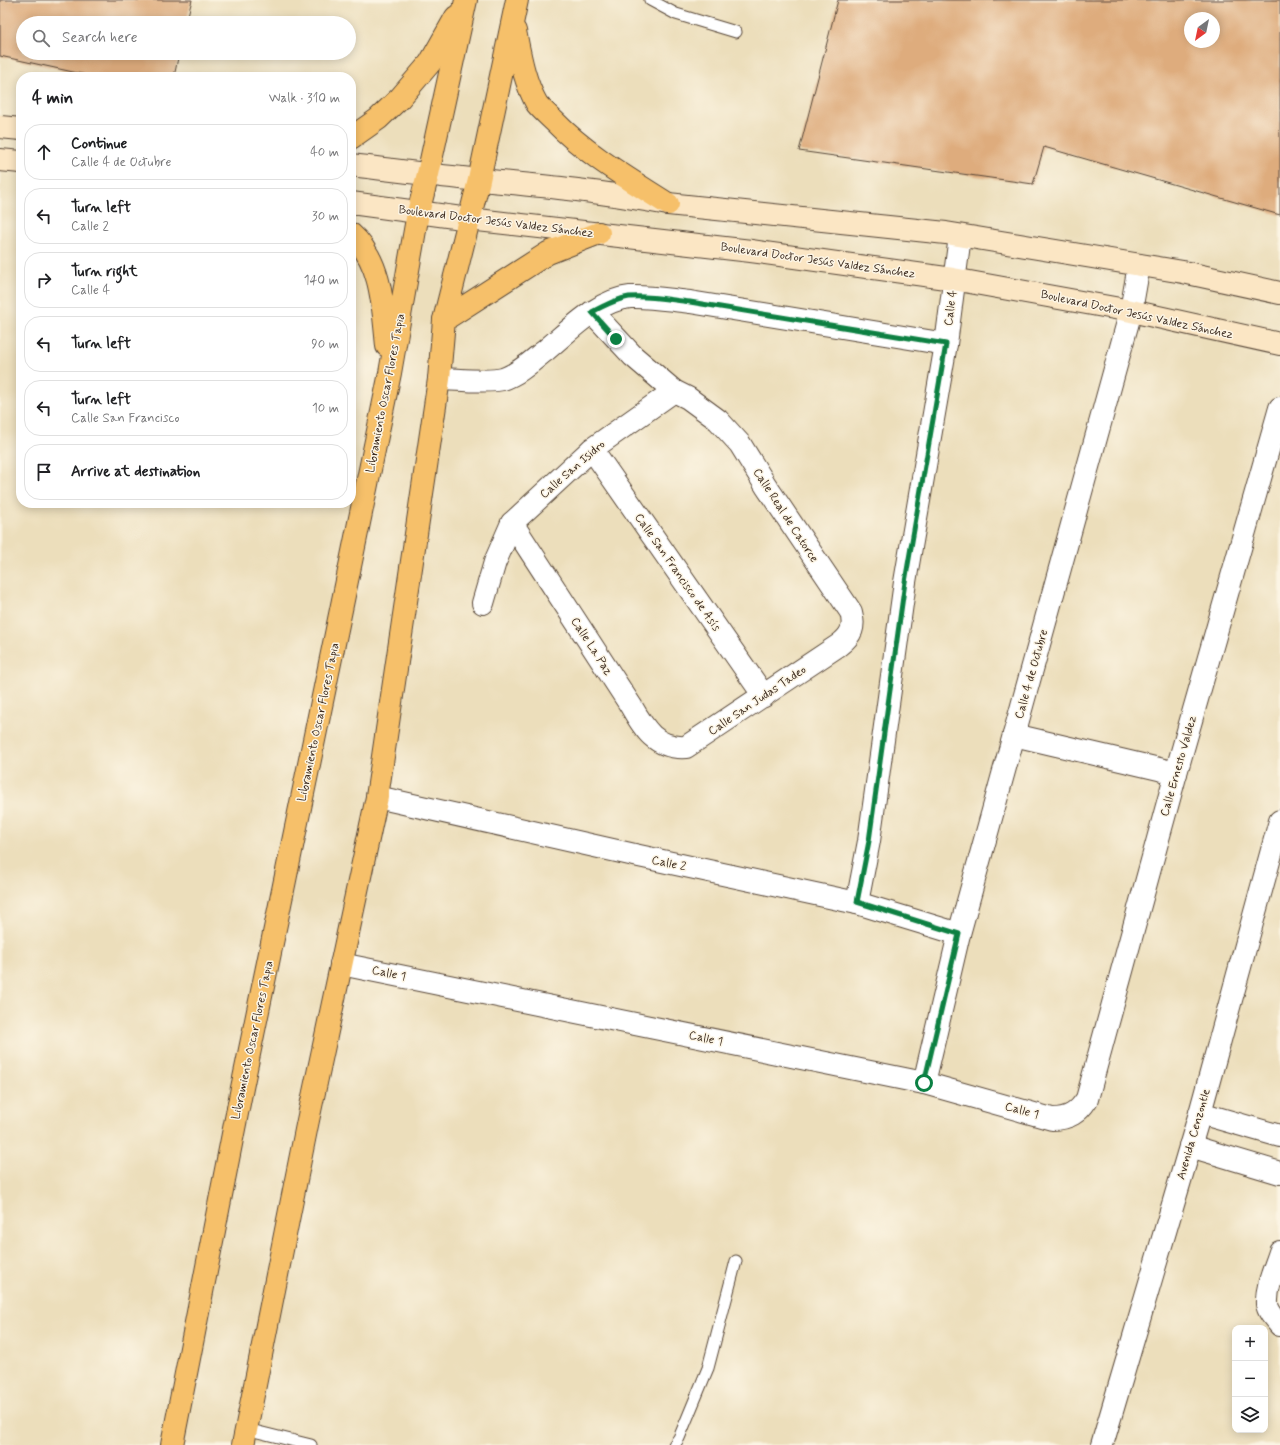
<!DOCTYPE html>
<meta charset="utf-8">
<style>
:root{--surface:#fff;--page:#f6f6f6;--text:#202124;--muted:#757577;--line:#e0e0e0}
body{margin:0;font-family:Mynerve,sans-serif;background:var(--page);color:var(--text)}
.controls{position:absolute;right:12px;bottom:12px;display:grid;overflow:hidden;border-radius:8px;box-shadow:0 2px 10px #0003}
.controls button{width:36px;height:36px;display:grid;place-items:center;padding:0;border:0;border-bottom:1px solid var(--line);background:var(--surface);color:var(--text);font:20px sans-serif}
.compass{position:absolute;left:1184px;top:12px;width:36px;height:36px;border-radius:50%;background:var(--surface);box-shadow:0 2px 10px #0003;rotate:213deg}
.stop{position:absolute;width:12px;height:12px;margin:-9px;border:3px solid #0b8043;border-radius:50%;background:#fff}
.stop.end{background:#0b8043;border-color:#fff;box-shadow:0 1px 4px #0008}
.list{margin:0;padding:0;list-style:none}
h2{display:flex;justify-content:space-between;align-items:center;height:52px;margin:0;padding:0 16px;font-size:17px}
h2 small{font-size:13px;font-weight:400;color:var(--muted)}
.list li{display:grid;grid-template-columns:26px 1fr auto;gap:12px;align-items:center;box-sizing:border-box;height:56px;margin:0 8px 8px;padding:0 8px;border:1px solid var(--line);border-radius:16px}
.list b{display:block;font-size:15px;white-space:nowrap}
.list p{margin:0;font-size:13px;white-space:nowrap;color:var(--muted)}
.list em{font-size:13px;font-style:normal;color:var(--muted)}
.icon{flex:none;width:22px;height:22px;fill:none;stroke:currentColor;stroke-width:2;stroke-linecap:round;stroke-linejoin:round}
.map{position:relative;flex:none;width:1280px;height:1445px;overflow:hidden}
.search{position:absolute;background:var(--surface);box-shadow:0 2px 10px #0003;left:16px;top:16px;width:340px;height:44px;display:flex;align-items:center;gap:10px;box-sizing:border-box;padding:0 14px;border-radius:22px;color:var(--muted);font-size:15px}
.panel{position:absolute;background:var(--surface);box-shadow:0 2px 10px #0003;left:16px;top:72px;width:340px;height:436px;border-radius:16px}
.map>svg:first-child{display:block}
.building{fill:#deac7d;fill-rule:evenodd}
.lines{fill:none;stroke-linecap:round;stroke-linejoin:round}
.service-casing{stroke:#564536;stroke-width:13}
.minor-casing{stroke:#564536;stroke-width:24}
.secondary-casing{stroke:#564536;stroke-width:24}
.trunk-casing{stroke:#564536;stroke-width:24}
.service{stroke:#fff;stroke-width:11}
.minor{stroke:#fff;stroke-width:22}
.secondary{stroke:#fbe6c4;stroke-width:22}
.trunk{stroke:#f6c06b;stroke-width:22}
.route{stroke:#0b8043;stroke-width:5}
.labels{text-anchor:middle;stroke-width:3;stroke-linejoin:round;paint-order:stroke}
.street-label{font-size:12px;fill:#3b2a1e;stroke:#fcf5e5}
</style>
<div class="map">
<svg width="1280" height="1445" viewBox="0 0 1280 1445">
<rect width="100%" height="100%" fill="#fcf5e5"/>
<filter id="ink" filterUnits="userSpaceOnUse"><feTurbulence type="fractalNoise" baseFrequency=".025" numOctaves="2"/><feDisplacementMap in="SourceGraphic" scale="8" xChannelSelector="R" yChannelSelector="G"/><feConvolveMatrix kernelMatrix="1 2 1 2 8 2 1 2 1" color-interpolation-filters="sRGB"/></filter>
<filter id="wash" filterUnits="userSpaceOnUse"><feTurbulence type="fractalNoise" baseFrequency=".012" numOctaves="4" result="noise"/><feDisplacementMap in="SourceGraphic" scale="16" xChannelSelector="R" yChannelSelector="G"/><feGaussianBlur stdDeviation="0.9" result="paint"/><feColorMatrix in="noise" values="0 0 0 0 0 0 0 0 0 0 0 0 0 0 0 0 0 1.4 0 .05"/><feComposite in="paint" operator="in"/></filter>
<g filter="url(#wash)">
<rect width="100%" height="100%" fill="#ecdebb"/>
<g id="blocks">
<g class="building">
<path d="M0,0h192l-6,23h-163v30h156l-5,24h-78l-96,-21z"/>
<path d="M838,0h442v215l-236,-68 -11,37 -234,-33zM1190,18h24v24h-24z"/>
</g>
</g>
</g>
<g filter="url(#ink)">
<use href="#blocks" fill-opacity="0" stroke="#564536" stroke-width="1"/>
<g class="lines">
<g class="service-casing">
<g id="service">
<path d="M650,0l26,14 60,18"/>
<path d="M246,1429l65,16"/>
<path d="M674,1445l5,-7 29,-70 28,-107"/>
</g>
</g>
<g class="minor-casing">
<g id="minor">
<path d="M439,379c16,0 49,4 64,0 16,-5 30,-19 43,-29 23,-19 52,-50 84,-53 20,-1 40,3 60,5l256,42"/>
<path d="M592,449l172,247"/>
<path d="M512,523l119,183c13,23 25,43 55,41l153,-102c13,-10 16,-18 12,-33l-85,-126 -26,-42 -22,-24 -30,-22 -14,-7 -41,-35 -41,-44"/>
<path d="M483,603l12,-41 17,-39 80,-74 82,-58"/>
<path d="M1014,735l162,38"/>
<path d="M377,797l262,59 218,47 102,31"/>
<path d="M857,903l12,-62 36,-259 41,-238 14,-108"/>
<path d="M341,964l583,119 128,36c17,0 26,-6 35,-20l89,-326 104,-365"/>
<path d="M924,1083l35,-149 172,-623 8,-46"/>
<path d="M1200,1113l80,23"/>
<path d="M1190,1146l90,27"/>
<path d="M1280,1252c-5,16 -14,34 -13,52 1,8 8,15 13,21"/>
<path d="M1102,1445l98,-332 80,-292"/>
</g>
</g>
<g class="secondary-casing">
<g id="secondary">
<path d="M0,127l21,2"/>
<path d="M0,160l21,2"/>
<path d="M351,165c43,5 87,11 130,15 63,6 126,12 187,24l278,29 237,39 97,21"/>
<path d="M351,203l118,16 282,32 202,28 178,32 149,33"/>
</g>
</g>
<g class="trunk-casing">
<g id="trunk">
<path d="M515,31c5,25 9,50 22,73 5,6 12,12 17,17 33,34 75,58 114,83"/>
<path d="M351,138l27,-19 22,-21 30,-35 26,-46"/>
<path d="M351,234c31,27 32,73 36,112"/>
<path d="M444,320l104,-67 51,-20"/>
<path d="M172,1445l70,-357 148,-715 28,-160 10,-39 38,-174"/>
<path d="M243,1445l64,-320 70,-328 62,-418 5,-59 35,-140 38,-180"/>
</g>
</g>
<use href="#service" class="service"/>
<use href="#minor" class="minor"/>
<use href="#secondary" class="secondary"/>
<use href="#trunk" class="trunk"/>
</g>
</g>
<g class="lines" filter="url(#ink)">
<path class="route" d="M616,339l-24,-27c11,-6 24,-13 37,-15 20,-2 42,3 61,5l256,42 -41,238 -36,259 -12,61 102,32 -35,149"/>
</g>
<g class="labels">
<g class="street-label">
<text transform="translate(496 221) rotate(7)" y="4">Boulevard Doctor Jesús Valdez Sánchez</text>
<text transform="translate(818 260) rotate(8)" y="4">Boulevard Doctor Jesús Valdez Sánchez</text>
<text transform="translate(950 308) rotate(-83)" y="4">Calle 4</text>
<text transform="translate(1137 314) rotate(12)" y="4">Boulevard Doctor Jesús Valdez Sánchez</text>
<text transform="translate(385 393) rotate(-79)" y="4">Libramiento Oscar Flores Tapia</text>
<text transform="translate(572 469) rotate(-41)" y="4">Calle San Isidro</text>
<text transform="translate(786 515) rotate(57)" y="4">Calle Real de Catorce</text>
<text transform="translate(678 572) rotate(55)" y="4">Calle San Francisco de Asís</text>
<text transform="translate(592 646) rotate(57)" y="4">Calle La Paz</text>
<text transform="translate(1031 674) rotate(-74)" y="4">Calle 4 de Octubre</text>
<text transform="translate(757 700) rotate(-34)" y="4">Calle San Judas Tadeo</text>
<text transform="translate(318 722) rotate(-78)" y="4">Libramiento Oscar Flores Tapia</text>
<text transform="translate(1178 766) rotate(-74)" y="4">Calle Ernesto Valdez</text>
<text transform="translate(669 863) rotate(12)" y="4">Calle 2</text>
<text transform="translate(389 973) rotate(12)" y="4">Calle 1</text>
<text transform="translate(706 1038) rotate(12)" y="4">Calle 1</text>
<text transform="translate(252 1040) rotate(-78)" y="4">Libramiento Oscar Flores Tapia</text>
<text transform="translate(1022 1110) rotate(15)" y="4">Calle 1</text>
<text transform="translate(1193 1134) rotate(-74)" y="4">Avenida Cenzontle</text>
</g>
</g>
</svg>
<div class="controls">
<button>+</button>
<button>−</button>
<button><svg class="icon" aria-label="layers" viewBox="0 0 24 24"><path d="M12 4l9 5-9 5-9-5zM3 14l9 5 9-5"/></svg></button>
</div>
<svg class="compass" viewBox="-18 -18 36 36"><path d="M0-13l5 13h-10z" fill="#e53935"/><path d="M0 13l5-13h-10z" fill="#757577"/></svg>
<div class="stop" style="left:924px;top:1083px"></div>
<div class="stop end" style="left:616px;top:339px"></div>
<div class="search"><svg class="icon" aria-label="search" viewBox="0 0 24 24"><circle cx="10" cy="10" r="6"/><path d="M15 15l6 6"/></svg>Search here</div>
<section class="panel">
<h2>4 min<small>Walk · 310 m</small></h2>
<ul class="list">
<li><svg class="icon" aria-label="ahead" viewBox="0 0 24 24"><path d="M12 20V5M6 11l6-6 6 6"/></svg><div><b>Continue</b><p>Calle 4 de Octubre</p></div><em>40 m</em></li>
<li><svg class="icon" aria-label="left" viewBox="0 0 24 24"><path d="M17 20v-9H6M10 6l-5 5 5 5"/></svg><div><b>Turn left</b><p>Calle 2</p></div><em>30 m</em></li>
<li><svg class="icon" aria-label="right" viewBox="0 0 24 24"><path d="M7 20v-9h11M14 6l5 5-5 5"/></svg><div><b>Turn right</b><p>Calle 4</p></div><em>140 m</em></li>
<li><svg class="icon" aria-label="left" viewBox="0 0 24 24"><path d="M17 20v-9H6M10 6l-5 5 5 5"/></svg><div><b>Turn left</b></div><em>90 m</em></li>
<li><svg class="icon" aria-label="left" viewBox="0 0 24 24"><path d="M17 20v-9H6M10 6l-5 5 5 5"/></svg><div><b>Turn left</b><p>Calle San Francisco</p></div><em>10 m</em></li>
<li><svg class="icon" aria-label="arrive" viewBox="0 0 24 24"><path d="M6 21V4h12l-3 4 3 4H6"/></svg><div><b>Arrive at destination</b></div></li>
</ul>
</section>
</div>
